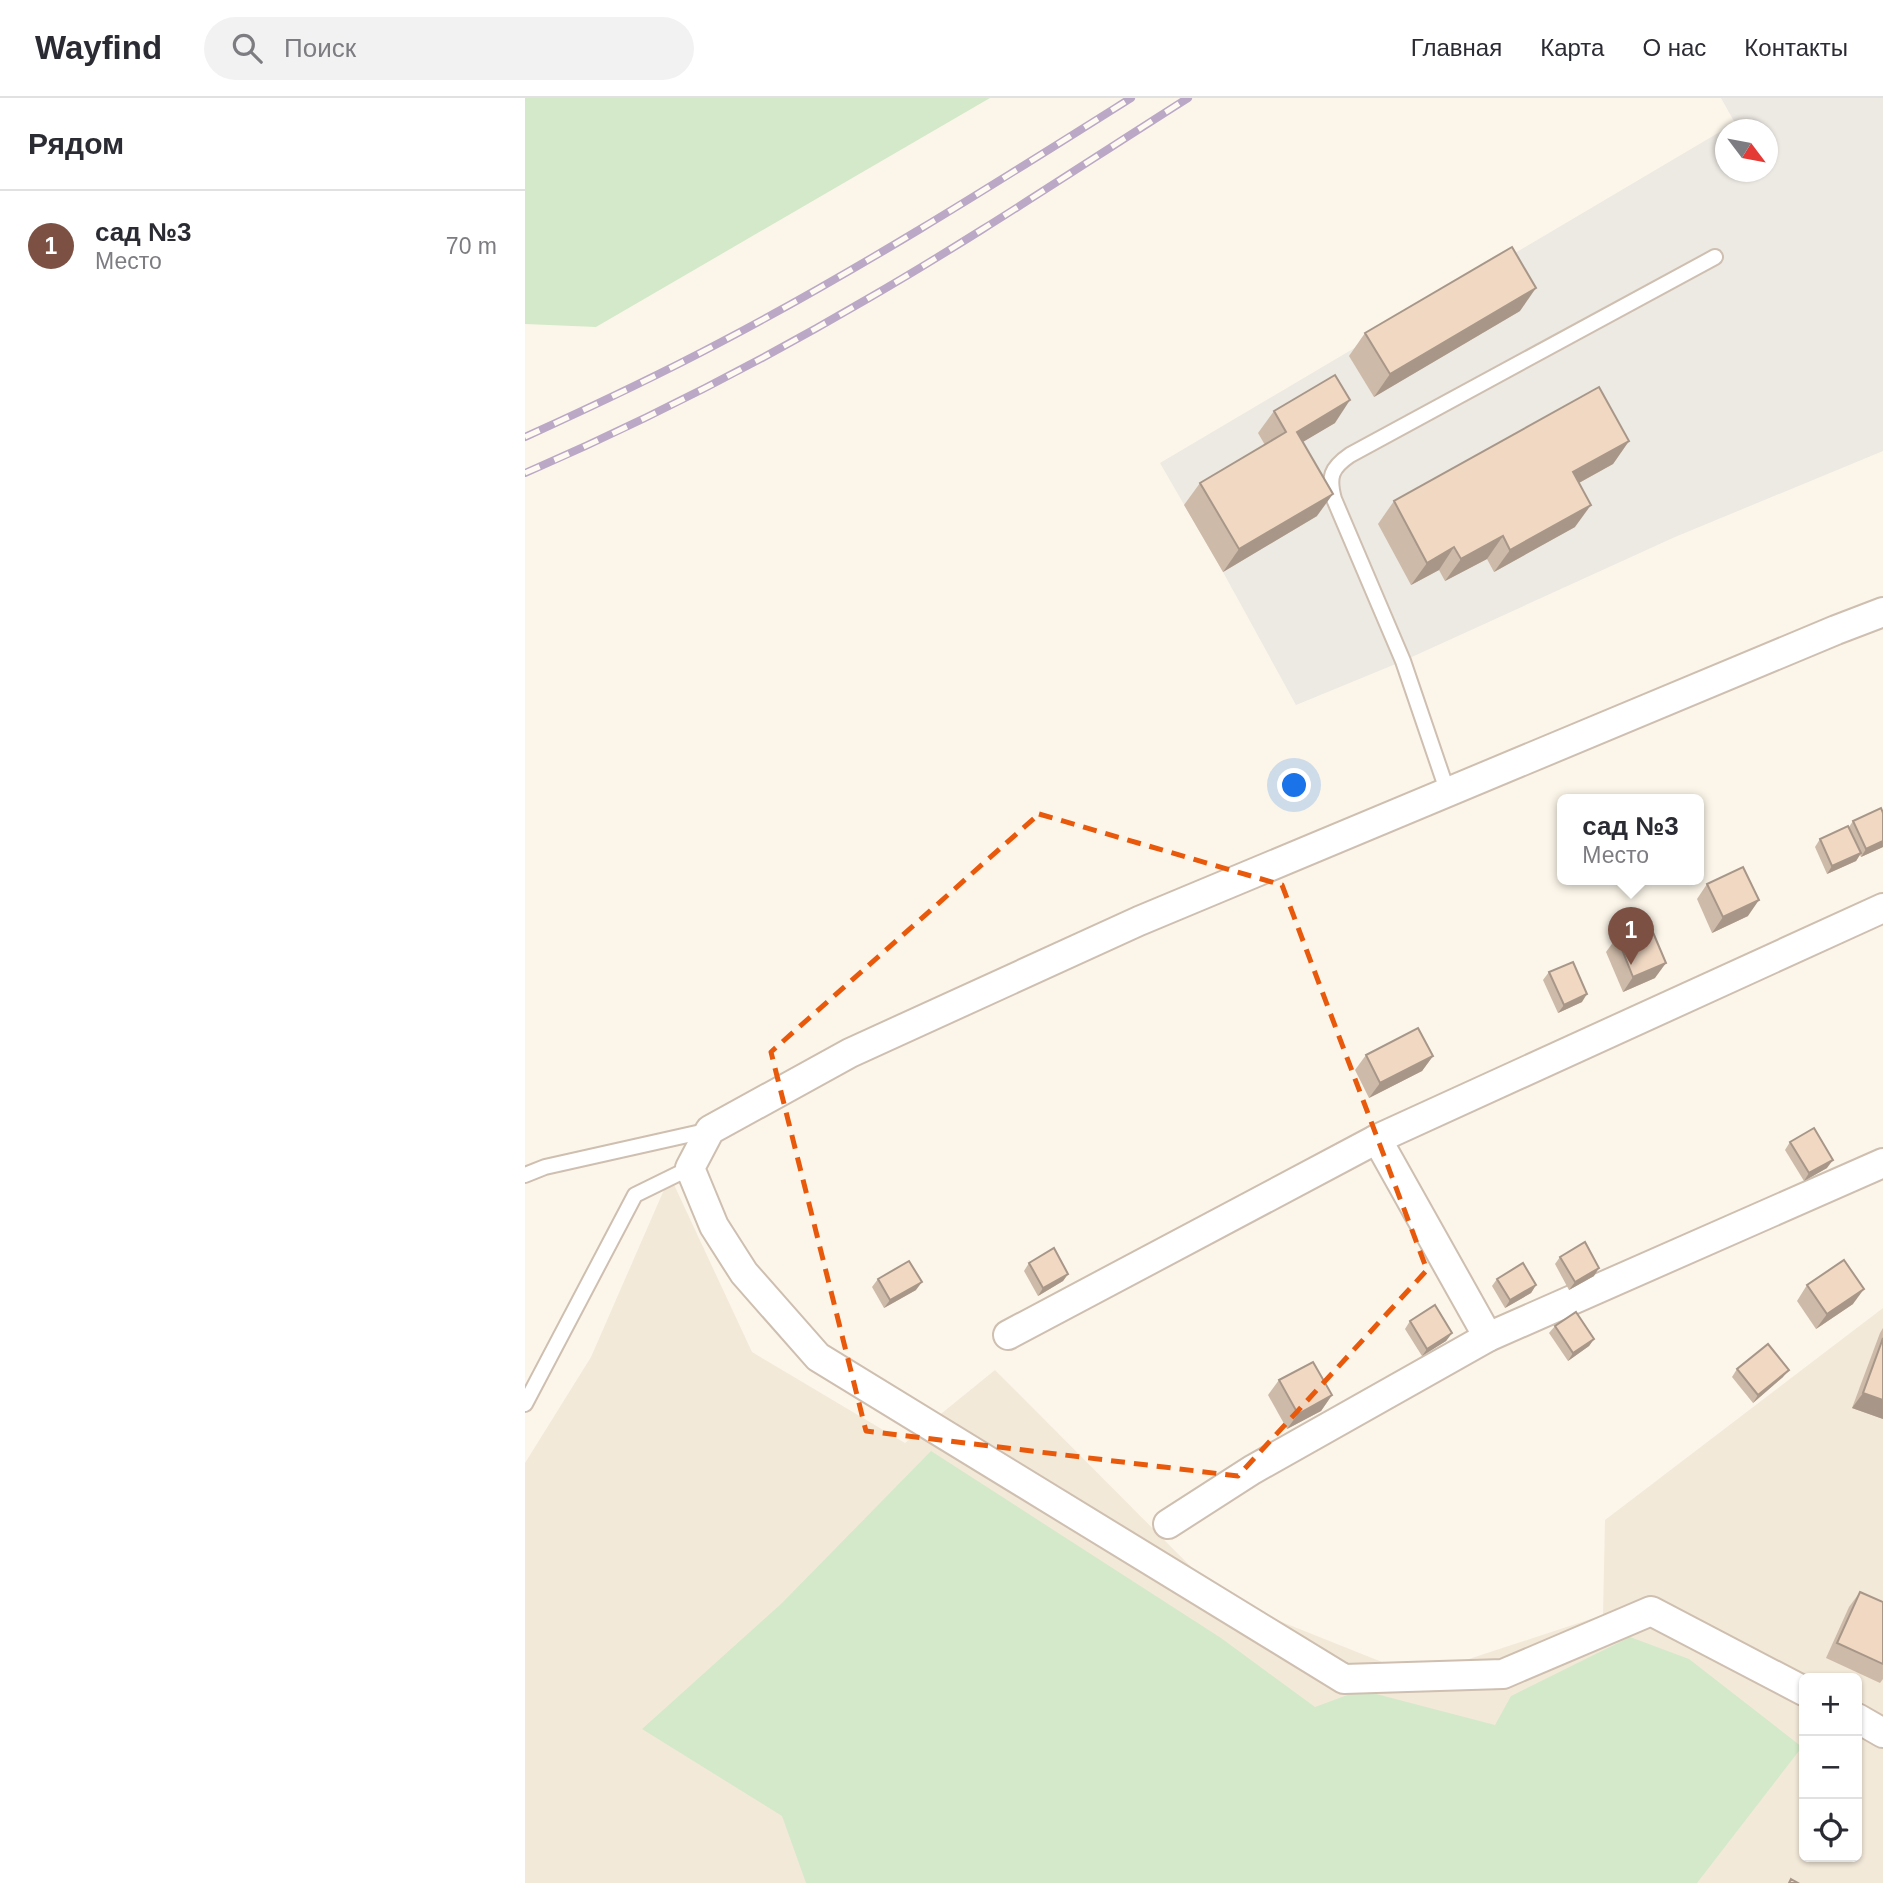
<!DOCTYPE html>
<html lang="ru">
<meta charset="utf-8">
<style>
:root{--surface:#fff;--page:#f2f2f3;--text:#2b2b33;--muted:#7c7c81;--line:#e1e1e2;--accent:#7c5143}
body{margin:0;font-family:Arial,sans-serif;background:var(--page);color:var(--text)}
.controls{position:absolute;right:21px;bottom:21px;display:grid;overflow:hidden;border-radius:10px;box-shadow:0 2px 5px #0004}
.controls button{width:63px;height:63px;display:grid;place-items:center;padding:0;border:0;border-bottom:2px solid var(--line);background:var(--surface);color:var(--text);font:35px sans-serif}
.compass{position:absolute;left:1190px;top:21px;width:63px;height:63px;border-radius:50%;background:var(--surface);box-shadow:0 2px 5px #0004;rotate:122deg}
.you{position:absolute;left:770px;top:688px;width:24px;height:24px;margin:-18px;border:5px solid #fff;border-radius:50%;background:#1a73e8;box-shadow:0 0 0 10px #1a73e833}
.badge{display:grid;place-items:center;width:46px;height:46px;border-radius:50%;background:var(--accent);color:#fff;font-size:23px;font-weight:700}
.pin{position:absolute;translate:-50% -58px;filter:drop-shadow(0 2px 4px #0008)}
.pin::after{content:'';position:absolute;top:37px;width:24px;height:21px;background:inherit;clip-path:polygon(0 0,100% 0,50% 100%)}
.popup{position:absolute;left:1032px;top:696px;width:147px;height:91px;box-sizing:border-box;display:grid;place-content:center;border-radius:10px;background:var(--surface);filter:drop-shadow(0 2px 5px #0005);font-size:23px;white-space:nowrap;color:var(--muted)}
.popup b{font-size:26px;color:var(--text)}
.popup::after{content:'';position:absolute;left:50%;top:100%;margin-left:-14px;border:14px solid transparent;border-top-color:var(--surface)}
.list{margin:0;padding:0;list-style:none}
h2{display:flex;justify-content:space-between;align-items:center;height:91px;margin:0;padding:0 28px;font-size:30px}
h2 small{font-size:23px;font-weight:400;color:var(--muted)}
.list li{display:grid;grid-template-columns:46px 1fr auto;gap:21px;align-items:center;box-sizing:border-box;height:112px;padding:0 28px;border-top:2px solid var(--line)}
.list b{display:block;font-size:26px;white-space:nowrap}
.list p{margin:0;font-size:23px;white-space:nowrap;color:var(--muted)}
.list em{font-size:23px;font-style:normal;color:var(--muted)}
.icon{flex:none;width:38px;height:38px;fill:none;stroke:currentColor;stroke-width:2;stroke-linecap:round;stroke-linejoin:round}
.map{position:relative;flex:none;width:1358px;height:1785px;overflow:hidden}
header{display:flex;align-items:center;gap:42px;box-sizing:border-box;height:98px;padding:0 35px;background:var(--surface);border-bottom:2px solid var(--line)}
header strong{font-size:33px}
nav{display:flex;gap:38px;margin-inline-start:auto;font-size:24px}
.search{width:490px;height:63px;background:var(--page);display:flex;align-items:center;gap:18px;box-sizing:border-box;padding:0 24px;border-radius:38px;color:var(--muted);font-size:26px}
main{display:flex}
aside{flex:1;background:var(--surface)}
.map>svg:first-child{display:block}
.residential{fill:#f3e9d9;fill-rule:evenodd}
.industrial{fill:#ede9e3;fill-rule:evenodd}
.green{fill:#d4e9c9}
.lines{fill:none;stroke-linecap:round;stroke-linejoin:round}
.service-casing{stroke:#cebfb0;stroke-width:18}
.minor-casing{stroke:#cebfb0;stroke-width:32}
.service{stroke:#fff;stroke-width:14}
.minor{stroke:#fff;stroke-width:28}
.rail-casing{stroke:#baa8c6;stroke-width:8}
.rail{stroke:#fefaf1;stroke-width:5;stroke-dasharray:16;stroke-linecap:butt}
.wall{fill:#cebaa8}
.shaded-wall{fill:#a89788}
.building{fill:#f0d8c3;stroke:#a89788;stroke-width:2}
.marked{fill:none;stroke:#e8590c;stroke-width:5;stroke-dasharray:14 9;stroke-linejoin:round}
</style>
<header>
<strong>Wayfind</strong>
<div class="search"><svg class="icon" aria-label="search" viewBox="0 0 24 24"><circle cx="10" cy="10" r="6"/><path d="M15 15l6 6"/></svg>Поиск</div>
<nav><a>Главная</a><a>Карта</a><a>О нас</a><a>Контакты</a></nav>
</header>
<main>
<aside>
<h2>Рядом<small></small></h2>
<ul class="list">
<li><span class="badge">1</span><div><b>сад №3</b><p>Место</p></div><em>70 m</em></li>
</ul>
</aside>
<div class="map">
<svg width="1358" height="1785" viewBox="0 0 1358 1785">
<rect width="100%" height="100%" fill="#fcf6ea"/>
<path class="residential" d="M145,1078l82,176 153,91 90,-73 227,228 195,78 186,-61 2,-95 278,-212v575h-1358v-420l66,-106zM1279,1580h53v179h-53z"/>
<path class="industrial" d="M1196,0h162v353l-208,86 -272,124 -107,44 -73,-133 -63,-109 575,-340zM1200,32h42v42h-42z"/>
<g class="green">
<path d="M0,0h465l-394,229 -71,-3z"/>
<path d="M406,1353l290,187 94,69 46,-17 134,35 16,-29 119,-59 59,22 113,88 -105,136h-891l-24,-67 -140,-87 139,-125z"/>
</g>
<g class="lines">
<g class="service-casing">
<g id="service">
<path d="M923,695l-45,-132 -69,-162c-6,-22 -3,-31 16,-44l365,-198"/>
<path d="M0,1077l20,-8 165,-37"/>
<path d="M0,1306l110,-209 55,-27"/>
</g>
</g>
<g class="minor-casing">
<g id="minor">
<path d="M852,1041l111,198"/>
<path d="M483,1237l369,-196 506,-231"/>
<path d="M643,1426l84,-54 236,-133 395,-174"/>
<path d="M1279,1593l-153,-80 -148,63 -159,5 -526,-322 -74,-84 -30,-47 -24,-58 20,-38 140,-77 289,-132 697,-291 47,-18"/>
<path d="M1332,1620l26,15"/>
</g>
</g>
<use href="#service" class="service"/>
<use href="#minor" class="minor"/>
<g class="rail-casing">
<g id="rail">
<path d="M0,339c66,-30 132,-61 196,-95 141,-74 275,-159 410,-244"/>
<path d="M0,375c118,-51 233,-110 344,-175 109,-63 213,-133 319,-200"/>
</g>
</g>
<use href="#rail" class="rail"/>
</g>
<g class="wall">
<path d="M995,213l-146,86 -25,-41 16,-23z"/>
<path d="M749,313l61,12 -33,19 15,74 -94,56 -39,-67 16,-22 65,-38 -7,-12z"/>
<path d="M1104,343l-16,23 -34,19 -4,44 -81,45 -7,-13 -42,22 -6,-11 -28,15 -33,-61 16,-23z"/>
<path d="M1328,723l30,26 -22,10 -1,-2 -4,6 -29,13 -12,-27 5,-8 29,-12z"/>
<path d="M1182,786l41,32 -36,17 -15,-34z"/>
<path d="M1092,839l38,41 -32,14 -17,-40z"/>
<path d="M1024,874l33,30 -24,11 -15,-33z"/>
<path d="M841,957l67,1 -11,15 -53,27 -14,-28z"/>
<path d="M1265,1044l37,26 -23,13 -19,-31z"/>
<path d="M1035,1159l34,19 -25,14 -14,-26z"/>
<path d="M504,1165l39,11 -5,7 -25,15 -14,-25z"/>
<path d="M353,1181l38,11 -32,18 -12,-21z"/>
<path d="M972,1181l39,6 -5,8 -26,15 -13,-22z"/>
<path d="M1282,1187l46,19 -37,25 -19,-28z"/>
<path d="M885,1223l42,12 -6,8 -24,15 -17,-27z"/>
<path d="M1030,1228l39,13 -5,7 -21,15 -19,-28z"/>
<path d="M1358,1230v91l-31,-11 28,-75z"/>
<path d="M1212,1271l46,8 -30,26 -21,-26z"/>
<path d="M754,1282l53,15 -11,16 -34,18 -19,-34z"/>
<path d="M1335,1494l23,10v77l-3,4 -54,-25 23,-51z"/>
</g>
<g class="shaded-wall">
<path d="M1011,190l-16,23 -146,86 16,-23z"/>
<path d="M825,302l-15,23 -54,32 16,-23z"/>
<path d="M1104,343l-16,23 -56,31 16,-23z"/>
<path d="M808,396l-16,22 -94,56 16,-23z"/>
<path d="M1066,407l-16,22 -81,45 16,-22z"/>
<path d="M978,438l-16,23 -42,22 16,-22z"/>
<path d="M929,449l-15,23 -28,15 16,-22z"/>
<path d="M1358,743v6l-22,10 5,-8z"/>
<path d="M1336,755l-5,8 -29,13 5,-8z"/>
<path d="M1234,802l-11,16 -36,17 11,-16z"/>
<path d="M1141,865l-11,15 -32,14 10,-15z"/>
<path d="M1062,896l-5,8 -24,11 6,-8z"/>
<path d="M908,958l-11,15 -53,27 11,-15z"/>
<path d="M1308,1062l-6,8 -23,13 5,-8z"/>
<path d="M1074,1170l-5,8 -25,14 6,-8z"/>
<path d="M543,1176l-5,7 -25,15 5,-8z"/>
<path d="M397,1184l-6,8 -32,18 6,-8z"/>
<path d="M1011,1187l-5,8 -26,15 5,-8z"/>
<path d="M1339,1191l-11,15 -37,25 11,-15z"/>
<path d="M927,1235l-6,8 -24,15 5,-7z"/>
<path d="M1069,1241l-5,7 -21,15 5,-8z"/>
<path d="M1264,1272l-6,7 -30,26 5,-8z"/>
<path d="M1338,1295l20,7v19l-31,-11z"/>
<path d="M807,1297l-11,16 -34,18 11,-15z"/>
</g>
<g class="building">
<path d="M987,149l24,41 -146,86 -25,-41z"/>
<path d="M810,277l15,25 -53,32 36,62 -94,55 -39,-66 86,-51 -12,-21z"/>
<path d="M1074,289l30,54 -56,31 18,33 -81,45 -7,-14 -42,23 -7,-12 -27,16 -33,-62z"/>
<path d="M1356,710l2,5v28l-17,8 -13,-28z"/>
<path d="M1323,728l13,27 -29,13 -12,-27z"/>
<path d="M1218,769l16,33 -36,17 -16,-33z"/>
<path d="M1124,825l17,40 -33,14 -16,-40z"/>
<path d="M1048,864l14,32 -23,11 -15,-33z"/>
<path d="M893,930l15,28 -53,27 -14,-28z"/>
<path d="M1289,1030l19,32 -24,13 -19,-31z"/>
<path d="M1060,1144l14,26 -24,14 -15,-25z"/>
<path d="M529,1150l14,26 -25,14 -14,-25z"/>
<path d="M1319,1162l20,29 -37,25 -20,-29z"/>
<path d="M384,1163l13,21 -32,18 -12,-21z"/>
<path d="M998,1165l13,22 -26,15 -13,-21z"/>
<path d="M910,1207l17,28 -25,16 -17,-28z"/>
<path d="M1051,1214l18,27 -21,14 -18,-27z"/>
<path d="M1358,1240v62l-20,-7z"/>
<path d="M1243,1246l21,26 -31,25 -21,-26z"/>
<path d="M788,1264l19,33 -34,19 -19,-34z"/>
<path d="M1335,1494l23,10v62l-46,-21z"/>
<path d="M1266,1781l7,4h-9z"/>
</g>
<path class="marked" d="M514,716l243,71 145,385 -189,206 -372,-45 -95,-379z"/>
</svg>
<div class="controls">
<button>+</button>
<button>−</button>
<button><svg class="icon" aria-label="locate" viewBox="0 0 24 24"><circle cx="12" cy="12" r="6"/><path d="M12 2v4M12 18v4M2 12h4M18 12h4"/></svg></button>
</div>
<svg class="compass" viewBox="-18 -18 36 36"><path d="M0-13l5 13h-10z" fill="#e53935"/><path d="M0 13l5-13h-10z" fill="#7c7c81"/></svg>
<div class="you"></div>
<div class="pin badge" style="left:1106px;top:867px">1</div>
<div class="popup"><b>сад №3</b>Место</div>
</div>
</main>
